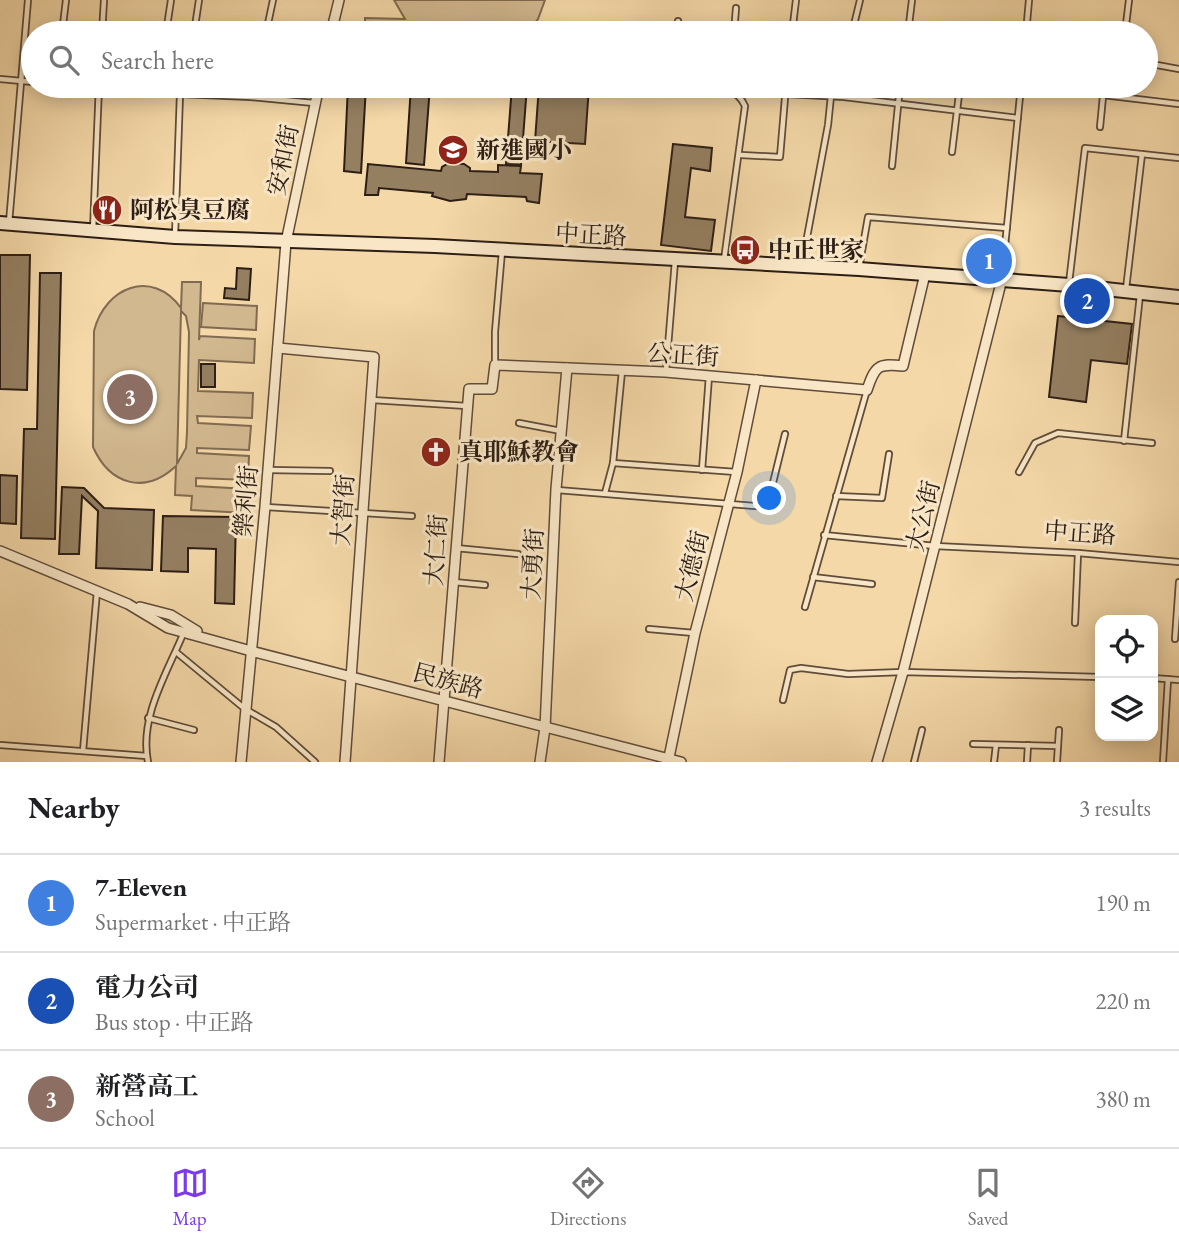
<!DOCTYPE html>
<meta charset="utf-8">
<style>
:root{--surface:#fff;--page:#f2f2f2;--text:#202124;--muted:#757577;--line:#e0e0e0;--accent:#7c3aed}
body{margin:0;font-family:"EB Garamond","Noto Serif TC",serif;background:var(--page);color:var(--text)}
.controls{position:absolute;right:21px;bottom:21px;display:grid;overflow:hidden;border-radius:14px;box-shadow:0 4px 18px #0003}
.controls button{width:63px;height:63px;display:grid;place-items:center;padding:0;border:0;border-bottom:2px solid var(--line);background:var(--surface);color:var(--text);font:35px sans-serif}
.you{position:absolute;left:770px;top:499px;width:24px;height:24px;margin:-18px;border:5px solid #fff;border-radius:50%;background:#1a73e8;box-shadow:0 0 0 10px #1a73e833}
.badge{display:grid;place-items:center;width:46px;height:46px;border-radius:50%;background:var(--accent);color:#fff;font-size:23px;font-weight:700}
.pin{position:absolute;translate:-50% -50%;border:4px solid #fff;box-shadow:0 2px 7px #0006}
.list{margin:0;padding:0;list-style:none}
h2{display:flex;justify-content:space-between;align-items:center;height:91px;margin:0;padding:0 28px;font-size:30px}
h2 small{font-size:23px;font-weight:400;color:var(--muted)}
.list li{display:grid;grid-template-columns:46px 1fr auto;gap:21px;align-items:center;box-sizing:border-box;height:98px;padding:0 28px;border-top:2px solid var(--line)}
.list b{display:block;font-size:26px;white-space:nowrap}
.list p{margin:0;font-size:23px;white-space:nowrap;color:var(--muted)}
.list em{font-size:23px;font-style:normal;color:var(--muted)}
.icon{flex:none;width:38px;height:38px;fill:none;stroke:currentColor;stroke-width:2;stroke-linecap:round;stroke-linejoin:round}
.map{position:relative;flex:none;width:1179px;height:762px;overflow:hidden}
.search{position:absolute;background:var(--surface);box-shadow:0 4px 18px #0003;left:21px;right:21px;top:21px;height:77px;display:flex;align-items:center;gap:18px;box-sizing:border-box;padding:0 24px;border-radius:38px;color:var(--muted);font-size:26px}
.sheet{height:385px;background:var(--surface)}
nav{display:flex;justify-content:space-around;align-items:center;box-sizing:border-box;height:98px;border-top:2px solid var(--line);background:var(--surface);font-size:19px;color:var(--muted)}
nav a{display:grid;justify-items:center;gap:4px}
nav .on{color:var(--accent)}
.map>svg:first-child{display:block}
.green{fill:#d2b88f;stroke:#806b52;stroke-width:2;fill-rule:evenodd}
.building{fill:#947f61;stroke:#2d1e15;stroke-width:2}
.lines{fill:none;stroke-linecap:round;stroke-linejoin:round}
.lane-casing{stroke:#5f4c3a;stroke-width:8}
.street-casing{stroke:#5f4c3a;stroke-width:12}
.secondary-casing{stroke:#2d1e15;stroke-width:16}
.lane{stroke:#f8e6c6;stroke-width:4.5}
.street{stroke:#f8e6c6;stroke-width:9}
.secondary{stroke:#f8e6c6;stroke-width:12}
.labels{text-anchor:middle;stroke-width:6;stroke-linejoin:round;paint-order:stroke}
.poi-label{font-size:24px;font-weight:bold;fill:#2d1e15;stroke:#f8e6c6;text-anchor:start}
.street-label{font-size:24px;fill:#2d1e15;stroke:#f8e6c6}
</style>
<div class="map">
<svg width="1179" height="762" viewBox="0 0 1179 762">
<rect width="100%" height="100%" fill="#f4d8a8"/>
<filter id="stains"><feTurbulence type="fractalNoise" baseFrequency=".00286" numOctaves="4"/><feColorMatrix values="0 0 0 0 .2 0 0 0 0 .09 0 0 0 0 .02 0 0 0 .5 -.17"/></filter>
<radialGradient id="worn" r=".72"><stop offset=".6" stop-color="#630" stop-opacity="0"/><stop offset="1" stop-color="#630" stop-opacity=".3"/></radialGradient>
<g class="green">
<path d="M394,0h151l-7,19 -8,10 46,4h-155l-56,-3v-12l40,1z"/>
<path d="M182,282h19l-2,58 1,-4 55,3 -1,24 -55,-3 -1,31 55,2 -1,25 -55,-2 1,7 53,3 -2,24 -52,-2v5l52,3 -1,24 -52,-2v8l51,3 -1,24 -55,-3 1,-14 -17,-1 1,-29c-31,29 -66,19 -83,-19l1,-116c11,-44 58,-63 87,-23zM181,311l5,5 3,16 -2,100 -1,16 -9,16z"/>
<path d="M203,303l54,3 -1,24 -55,-3z"/>
</g>
<g class="building">
<path d="M348,86h18l-5,87 -17,-2z"/>
<path d="M411,86h19l-6,79 -18,-2z"/>
<path d="M512,86h15l-6,79 -15,-1z"/>
<path d="M539,86h50l-4,58 -50,-3z"/>
<path d="M673,144l39,4 -2,23 -19,-3 -6,49 30,3 -4,31 -50,-6z"/>
<path d="M449,163l15,1 6,4v3l28,1v-7l23,1 -1,7 22,1 -3,29 -12,-2 -1,-4 -59,-3 -1,5 -16,2 -18,-5 1,-3 -54,-5 -1,7h-13l3,-31 73,7 1,-4z"/>
<path d="M0,255h30l-3,135 -27,-1z"/>
<path d="M237,268l14,1 -2,31 -25,-2 1,-10 11,1z"/>
<path d="M40,273h21l-6,266 -34,-1 3,-109h13z"/>
<path d="M1058,316l74,8 -5,40 -36,-4 -5,42 -37,-5z"/>
<rect x="201" y="364" width="14" height="23"/>
<path d="M0,475l17,1 -1,48 -16,-1z"/>
<path d="M62,487l22,1 20,20 50,2 -2,60 -56,-2 2,-57 -16,-15 -3,58h-20z"/>
<path d="M163,516l73,1 -2,87 -19,-1 1,-54 -28,-1v24l-27,-1z"/>
</g>
<g class="lines">
<g class="lane-casing">
<g id="lane">
<path d="M62,33l4,-33"/>
<path d="M102,33l2,-33"/>
<path d="M166,33l5,-33"/>
<path d="M194,33l5,-33"/>
<path d="M266,33l7,-33"/>
<path d="M676,33l2,-12"/>
<path d="M734,33l2,-25"/>
<path d="M792,33l4,-33"/>
<path d="M852,33l8,-33"/>
<path d="M908,33l4,-33"/>
<path d="M1026,33l3,-33"/>
<path d="M1125,33l4,-33"/>
<path d="M1146,63l33,6"/>
<path d="M0,79l33,3"/>
<path d="M83,86l74,2 23,6 71,3 63,6"/>
<path d="M687,86c22,1 48,-3 58,20l-21,154"/>
<path d="M186,94l1,-8"/>
<path d="M786,94l58,3 174,21"/>
<path d="M1103,95l76,9"/>
<path d="M251,97l2,-11"/>
<path d="M1100,127l4,-41"/>
<path d="M952,152l8,-66"/>
<path d="M741,155l39,2 6,-71"/>
<path d="M892,166l8,-80"/>
<path d="M9,223l19,-223"/>
<path d="M93,230l6,-144"/>
<path d="M175,236l5,-142"/>
<path d="M802,264l26,-139 4,-39"/>
<path d="M859,268l9,-51 139,11"/>
<path d="M1002,276l19,-190"/>
<path d="M1069,283l16,-135 94,10"/>
<path d="M1126,289l16,-135"/>
<path d="M495,364v-32l7,-81"/>
<path d="M666,371l9,-110"/>
<path d="M372,400l95,6"/>
<path d="M519,423l42,8"/>
<path d="M1124,441l16,-146"/>
<path d="M613,463l123,9"/>
<path d="M269,470l61,1"/>
<path d="M702,470l7,-94"/>
<path d="M1019,472l16,-29 23,-10 94,10"/>
<path d="M557,490l210,17 18,-73"/>
<path d="M605,493l8,-30 9,-92"/>
<path d="M836,496l46,2 7,-44"/>
<path d="M266,507l146,9"/>
<path d="M824,535l111,11 143,7 101,9"/>
<path d="M456,548l62,6"/>
<path d="M813,577l59,7"/>
<path d="M454,582l31,3"/>
<path d="M805,607l62,-217"/>
<path d="M1075,623l3,-70"/>
<path d="M649,629l45,4"/>
<path d="M1175,639l4,-57"/>
<path d="M176,652l69,57 31,18 39,35"/>
<path d="M1153,678l26,2"/>
<path d="M783,700l7,-30 11,-2 47,6 55,-2 197,5"/>
<path d="M148,718l46,12"/>
<path d="M973,744l85,2"/>
<path d="M0,745l147,11"/>
<path d="M83,751l14,-160"/>
<path d="M148,762c-9,-45 19,-89 36,-130"/>
<path d="M914,762l8,-32"/>
<path d="M994,762l2,-17"/>
<path d="M1027,762l1,-17"/>
<path d="M1057,762l2,-32"/>
<path d="M1163,762l5,-83"/>
</g>
</g>
<g class="street-casing">
<g id="street">
<path d="M331,33l8,-33"/>
<path d="M278,348l96,9 -29,405"/>
<path d="M0,551l128,53 40,24 83,23 430,111"/>
<path d="M140,607l31,8 26,16"/>
<path d="M241,762l24,-255 21,-265 33,-156"/>
<path d="M439,762l30,-373h23l3,-24 170,7 202,18c8,-24 11,-27 36,-24l22,-92"/>
<path d="M540,762l5,-34 11,-239 11,-121"/>
<path d="M668,762l27,-129 42,-161 19,-92"/>
<path d="M877,762l26,-90 99,-393"/>
</g>
</g>
<g class="secondary-casing">
<path id="secondary" d="M0,223l175,14 260,9 424,23 210,16 110,12"/>
</g>
<use href="#lane" class="lane"/>
<use href="#street" class="street"/>
<use href="#secondary" class="secondary"/>
</g>
<defs>
<g id="school-disc" transform="scale(1.575)"><circle r="9.5" fill="#8f2418" stroke="#f8e6c6"/><path d="M0-5L7-2L0 1L-7-2ZM-4 1L0 2.5L4 1V4Q0 6-4 4Z" fill="#fff"/></g>
<g id="restaurant-disc" transform="scale(1.575)"><circle r="9.5" fill="#8f2418" stroke="#f8e6c6"/><path d="M-5-6h1v4h1v-4h1v4h1v-4h1v5L-1.5 .5V6h-2V.5L-5-1ZM5-6V6H3V1.5H1.5Q1.5-4 5-6Z" fill="#fff"/></g>
<g id="bus-disc" transform="scale(1.575)"><circle r="9.5" fill="#8f2418" stroke="#f8e6c6"/><path d="M-5-6H5V4H4V6H2V4H-2V6H-4V4H-5ZM-3.5-4V0h7V-4ZM-3.5 1.2v1.5H-2V1.2ZM2 1.2v1.5H3.5V1.2Z" fill="#fff"/></g>
<g id="church-disc" transform="scale(1.575)"><circle r="9.5" fill="#8f2418" stroke="#f8e6c6"/><path d="M-1.2-6h2.4v3.5h3.3v2.4h-3.3V6h-2.4V-.1h-3.3v-2.4h3.3Z" fill="#fff"/></g>
</defs>
<g fill-rule="evenodd">
<use href="#school-disc" x="453" y="150"/>
<use href="#restaurant-disc" x="107" y="210"/>
<use href="#bus-disc" x="745" y="250"/>
<use href="#church-disc" x="436" y="452"/>
</g>
<g class="labels">
<g class="poi-label">
<text x="476" y="158">新進國小</text>
<text x="130" y="218">阿松臭豆腐</text>
<text x="768" y="258">中正世家</text>
<text x="459" y="460">真耶穌教會</text>
</g>
<g class="street-label">
<text transform="translate(283 160) rotate(-78)" y="8">安和街</text>
<text transform="translate(591 235) rotate(3)" y="8">中正路</text>
<text transform="translate(683 355) rotate(4)" y="8">公正街</text>
<text transform="translate(246 501) rotate(-85)" y="8">樂利街</text>
<text transform="translate(343 510) rotate(-86)" y="8">大智街</text>
<text transform="translate(923 516) rotate(-76)" y="8">大公街</text>
<text transform="translate(1080 533) rotate(4)" y="8">中正路</text>
<text transform="translate(436 550) rotate(-86)" y="8">大仁街</text>
<text transform="translate(533 564) rotate(-87)" y="8">大勇街</text>
<text transform="translate(692 566) rotate(-76)" y="8">大德街</text>
<text transform="translate(448 681) rotate(15)" y="8">民族路</text>
</g>
</g>
<rect width="100%" height="100%" filter="url(#stains)"/>
<rect width="100%" height="100%" fill="url(#worn)"/>
</svg>
<div class="controls">
<button><svg class="icon" aria-label="locate" viewBox="0 0 24 24"><circle cx="12" cy="12" r="6"/><path d="M12 2v4M12 18v4M2 12h4M18 12h4"/></svg></button>
<button><svg class="icon" aria-label="layers" viewBox="0 0 24 24"><path d="M12 4l9 5-9 5-9-5zM3 14l9 5 9-5"/></svg></button>
</div>
<div class="you"></div>
<div class="pin badge" style="left:989px;top:261px;background:#3f7fe0">1</div>
<div class="pin badge" style="left:1087px;top:301px;background:#1a4fb4">2</div>
<div class="pin badge" style="left:130px;top:397px;background:#8d6e63">3</div>
<div class="search"><svg class="icon" aria-label="search" viewBox="0 0 24 24"><circle cx="10" cy="10" r="6"/><path d="M15 15l6 6"/></svg>Search here</div>
</div>
<section class="sheet">
<h2>Nearby<small>3 results</small></h2>
<ul class="list">
<li><span class="badge" style="background:#3f7fe0">1</span><div><b>7-Eleven</b><p>Supermarket · 中正路</p></div><em>190 m</em></li>
<li><span class="badge" style="background:#1a4fb4">2</span><div><b>電力公司</b><p>Bus stop · 中正路</p></div><em>220 m</em></li>
<li><span class="badge" style="background:#8d6e63">3</span><div><b>新營高工</b><p>School</p></div><em>380 m</em></li>
</ul>
</section>
<nav>
<a class="on"><svg class="icon" aria-label="map" viewBox="0 0 24 24"><path d="M3 6l6-2 6 2 6-2v14l-6 2-6-2-6 2zM9 4v14M15 6v14"/></svg>Map</a>
<a><svg class="icon" aria-label="directions" viewBox="0 0 24 24"><path d="M12 3l9 9-9 9-9-9zM9 14v-3h6M13 9l2 2-2 2"/></svg>Directions</a>
<a><svg class="icon" aria-label="saved" viewBox="0 0 24 24"><path d="M7 4h10v16l-5-4-5 4z"/></svg>Saved</a>
</nav>
